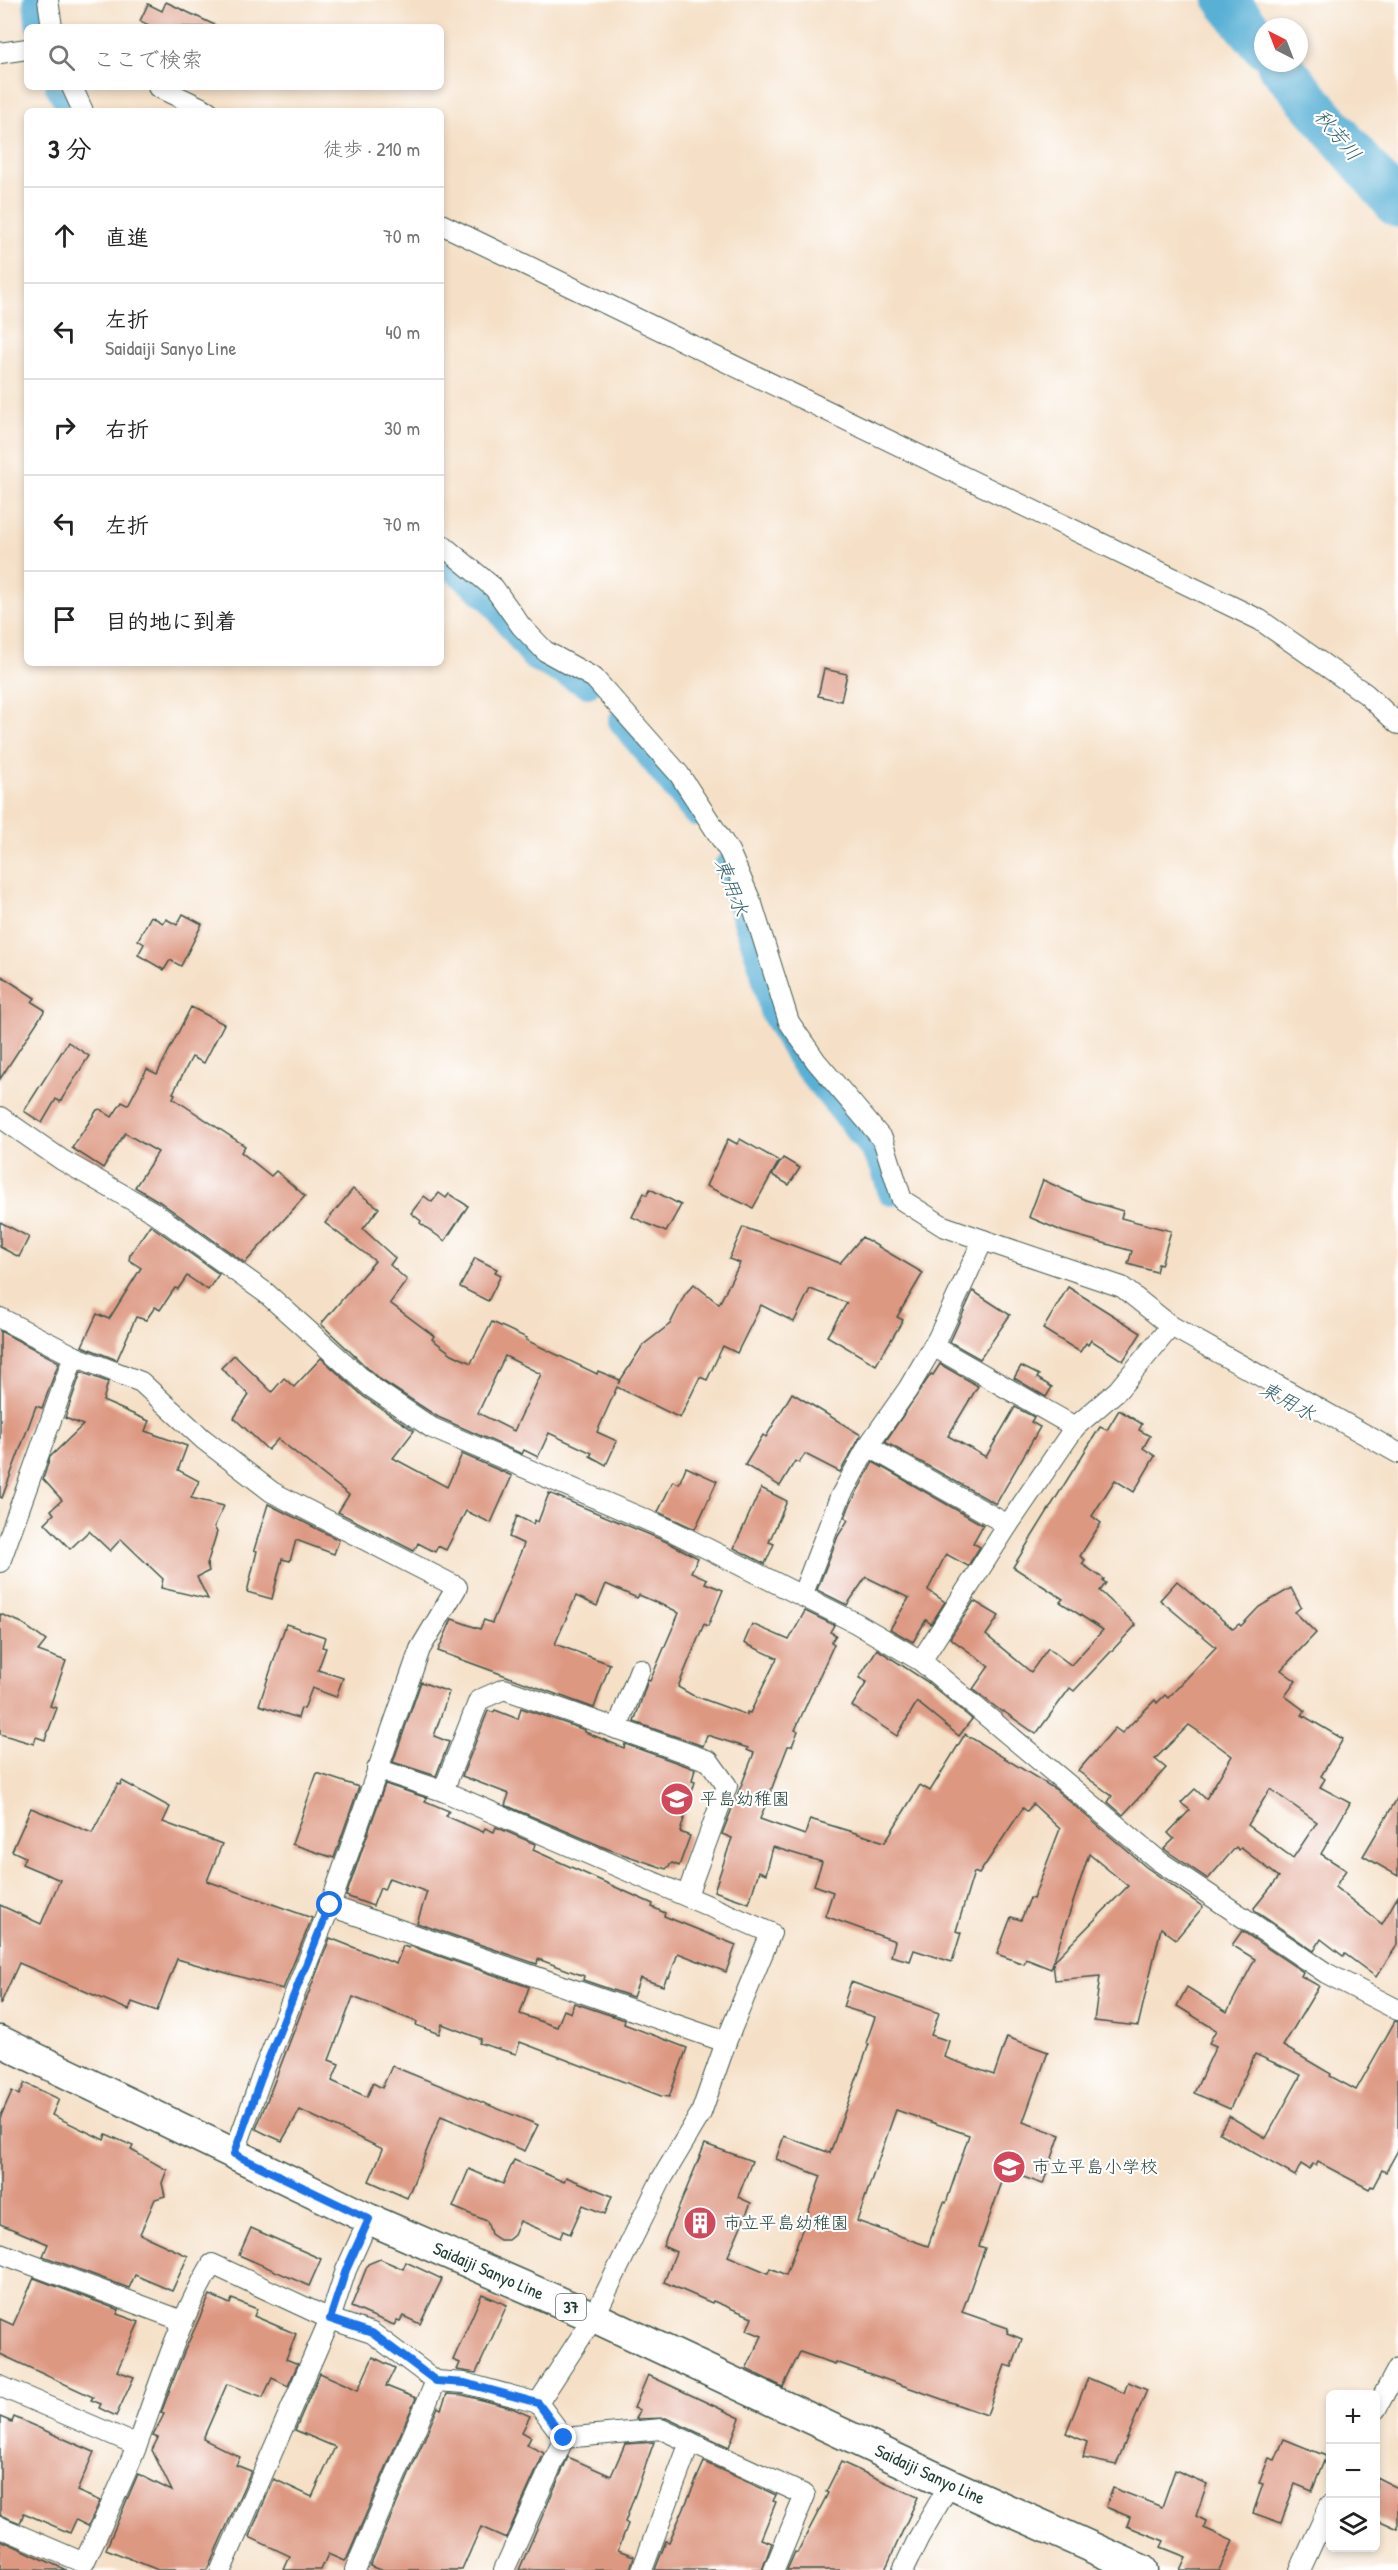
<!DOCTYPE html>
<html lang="ja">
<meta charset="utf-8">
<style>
:root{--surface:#fff;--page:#f6f6f6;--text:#222;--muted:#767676;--line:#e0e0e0}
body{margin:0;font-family:"Patrick Hand","Klee One",sans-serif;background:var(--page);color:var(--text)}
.controls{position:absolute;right:18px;bottom:18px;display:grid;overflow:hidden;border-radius:9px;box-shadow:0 3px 9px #0003}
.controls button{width:54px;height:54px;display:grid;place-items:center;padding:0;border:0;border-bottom:2px solid var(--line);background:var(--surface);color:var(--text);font:30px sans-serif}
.compass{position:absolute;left:1254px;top:18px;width:54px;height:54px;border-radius:50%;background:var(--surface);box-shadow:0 3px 9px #0003;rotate:318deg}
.stop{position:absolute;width:18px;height:18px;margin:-14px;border:4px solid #1a73e8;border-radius:50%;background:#fff}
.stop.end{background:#1a73e8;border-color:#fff;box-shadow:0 2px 6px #0008}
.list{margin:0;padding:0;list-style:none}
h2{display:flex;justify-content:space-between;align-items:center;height:78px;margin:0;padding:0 24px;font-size:26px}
h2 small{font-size:20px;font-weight:400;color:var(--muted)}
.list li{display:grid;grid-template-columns:39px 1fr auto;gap:18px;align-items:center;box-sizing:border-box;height:96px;padding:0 24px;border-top:2px solid var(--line)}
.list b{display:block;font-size:22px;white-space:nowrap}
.list p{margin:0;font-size:20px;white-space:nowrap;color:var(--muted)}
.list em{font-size:20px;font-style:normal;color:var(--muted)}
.icon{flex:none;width:33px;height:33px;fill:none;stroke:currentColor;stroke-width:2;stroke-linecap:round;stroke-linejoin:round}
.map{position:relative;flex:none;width:1398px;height:2570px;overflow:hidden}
.search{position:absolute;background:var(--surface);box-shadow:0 3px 9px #0003;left:24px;top:24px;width:420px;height:66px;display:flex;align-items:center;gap:15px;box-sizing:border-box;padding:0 21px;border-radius:9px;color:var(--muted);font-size:22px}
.panel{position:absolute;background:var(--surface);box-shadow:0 3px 9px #0003;left:24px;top:108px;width:420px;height:558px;border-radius:9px}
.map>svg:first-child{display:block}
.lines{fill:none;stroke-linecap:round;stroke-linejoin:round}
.canal{stroke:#58b0d5;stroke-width:26}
.river{stroke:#58b0d5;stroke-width:44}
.building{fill:#dd9882;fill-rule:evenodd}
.street-casing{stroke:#3f554a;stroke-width:22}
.primary-casing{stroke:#3f554a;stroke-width:33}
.street{stroke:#fff;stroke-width:20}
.primary{stroke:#fff;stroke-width:30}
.route{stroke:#1a73e8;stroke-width:8}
.labels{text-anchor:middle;stroke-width:4.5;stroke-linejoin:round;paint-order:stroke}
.shield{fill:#fff;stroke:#627771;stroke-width:1.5}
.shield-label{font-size:16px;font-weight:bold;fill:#1f3d34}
.poi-label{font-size:18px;fill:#1f3d34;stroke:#fff;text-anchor:start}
.street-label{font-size:18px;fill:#1f3d34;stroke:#fff}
.water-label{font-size:20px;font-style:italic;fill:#33656c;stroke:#fff}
</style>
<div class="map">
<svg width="1398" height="2570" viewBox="0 0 1398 2570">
<rect width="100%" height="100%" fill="#fff"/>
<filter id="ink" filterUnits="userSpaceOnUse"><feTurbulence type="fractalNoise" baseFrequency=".0167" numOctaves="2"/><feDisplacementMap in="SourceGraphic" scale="12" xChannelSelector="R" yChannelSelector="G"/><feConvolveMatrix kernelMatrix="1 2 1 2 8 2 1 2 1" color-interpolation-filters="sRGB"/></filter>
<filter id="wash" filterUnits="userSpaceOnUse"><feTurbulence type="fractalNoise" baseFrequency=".008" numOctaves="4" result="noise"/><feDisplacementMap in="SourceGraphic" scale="24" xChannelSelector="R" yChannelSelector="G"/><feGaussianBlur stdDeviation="1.35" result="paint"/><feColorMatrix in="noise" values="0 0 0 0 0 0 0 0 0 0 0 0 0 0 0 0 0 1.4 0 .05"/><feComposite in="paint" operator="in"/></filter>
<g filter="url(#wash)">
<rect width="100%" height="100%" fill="#f5e0c7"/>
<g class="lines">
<g class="canal">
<path d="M36,0l2,24"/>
<path d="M58,87l14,24"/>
<path d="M441,559l50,41 43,58 54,27"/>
<path d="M621,721l75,93"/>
<path d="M727,866l35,102 10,43 29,50 68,83 13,21 9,28"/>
</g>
<g class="river">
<path d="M1226,0l37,45"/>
<path d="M1278,63l120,143"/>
</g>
</g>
<g id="blocks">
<g class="building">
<path d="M166,2l53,25h-66l-13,-6 8,-17 14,7z"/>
<path d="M824,669l23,5 -6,27 -23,-5z"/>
<path d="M183,914l19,10 -21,42 -11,-6 -6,10 -26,-15 6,-11 -6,-4 13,-24 12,7 3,-4 11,6z"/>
<path d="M0,975l35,23 -3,4 13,8 -45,69z"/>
<path d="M191,1007l33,17 -20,39 -12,-6 -19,36 2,1 -2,4 72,48 -4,6 30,24 5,-5 29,25 -60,67 -85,-61 -25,-15 23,-35 -33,-19 -22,35 -31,-20 25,-38 3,-1 12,8 10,-15 6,3 19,-36 10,5z"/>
<path d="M68,1042l21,14 -29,46 -4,-3 -14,24 -18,-12z"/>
<path d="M728,1139l9,5 3,-5 39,22 -26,47 -47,-22z"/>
<path d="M783,1158l17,10 -11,17 -17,-10z"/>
<path d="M1043,1180l43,20 37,11 -2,7 50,13 -10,34 -3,-1 -2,8 -28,-8 4,-13 -68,-19 -35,-15z"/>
<path d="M353,1189l26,19 -16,21 32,29 -5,7 17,15 -17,23 44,33 -2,3 20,15 19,9 21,-41 35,16 -1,2 71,34 1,-3 22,9 -2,4 25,-39 27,-21 15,-30 9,-10 25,20 21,-41 -11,-4 14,-32 97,36 22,-26 61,36 -26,44 6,3 -27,45 -49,-29 20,-33 -37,-14 -16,33 -33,-17 -24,48 -14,-7 -16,34 -7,-3 -20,41 -63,-31 -20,45 20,9 -11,24 -16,-9 2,-3 -43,-20 -11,24 -14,-7 -2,4 -84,-37 -60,-39 -57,-54 54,-63 -50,-38zM505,1356l36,18 -27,57 -36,-18z"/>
<path d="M650,1189l31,16 -15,27 -34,-15 12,-24 3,2z"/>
<path d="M439,1193l7,5 3,-4 19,12 -23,35 -25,-18 1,-2 -10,-8 13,-17 8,6z"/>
<path d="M0,1222l29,15 -10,20 -19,-10z"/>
<path d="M150,1225l69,49 -11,16 -21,-14 -9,13 -3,-1 -15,22 -5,-3 -9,13 -10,-3 -19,43 -35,-14 15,-32 12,5 32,-51 -12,-8 1,-5z"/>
<path d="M475,1258l22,11 -2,3 6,3 -13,26 -28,-14z"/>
<path d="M1068,1287l73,46 -18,28 -32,-21 -3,5 -2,-2 -6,9 -37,-23z"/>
<path d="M973,1291l37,24 -30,44 -30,-17z"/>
<path d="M0,1331l59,31 -17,46 -6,-2 -34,92 -2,-1z"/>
<path d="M234,1355l38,37 12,-14 10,9 27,-29 43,39 50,34 -21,27 54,29 15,-33 50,22 -21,47 -25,-12 -20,39 -8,-4 -3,6 -17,-9 -4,8 -76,-39 11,-17 -71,-56 -10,11 -34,-32 15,-23 -28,-27z"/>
<path d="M940,1364l38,22 -30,50 38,21 29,-50 19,10 -3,5 9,5 -44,77 -111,-62 46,-68 2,1z"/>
<path d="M1021,1366l18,9 -2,3 15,9 -6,10 -32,-19z"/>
<path d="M81,1372l27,10 -5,19 46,20 -4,10 42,15 -9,24 21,11 -8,17 33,8 -10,21 3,5 -10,32 2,7 -12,6 11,22 -47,-11 2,-9 -42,-40 -11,12 -21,-20 -19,18 -25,-26 9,-9 -3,-4 11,-10 -19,-21 7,-22 33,-32 -18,-7z"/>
<path d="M792,1393l69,42 -21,37 -35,-18 -6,9 -4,-2 -15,25 -35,-21 18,-30 3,2z"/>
<path d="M1119,1410l23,14 -3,6 11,6 -7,12 12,8 -21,36 -19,-12 -23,36 9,7 -21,33 5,4 -3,4 22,15 -1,2 3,2 -6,8 36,34 -62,66 -4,-3 -34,46 -33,-23 -1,1 -29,-23 16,-23 -39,-28 24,-37 25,15 -13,19 45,37 17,-24 23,17 32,-35 -43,-28 3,-3 -50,-32 87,-140 7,3z"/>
<path d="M873,1462l110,63 -10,18 7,4 -12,19 -22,-12 -18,36 17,12 -14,22 -5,-4 -13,22 -23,-13 19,-31 -43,-21 -19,28 -30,-15 21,-54 10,-16 -3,-2 4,-11z"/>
<path d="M686,1467l31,14 -22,48 -37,-17 15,-31 6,3z"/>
<path d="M761,1488l26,13 -18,41 5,2 -9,20 -31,-16z"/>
<path d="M549,1493l118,49 31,16 -7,14 16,7 -2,4 18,7 -15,36 -4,-2 -26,63 14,8 55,20v-3l3,1 27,-55 -33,-15 8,-19 37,16 16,-29 29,14 -4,7 6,3 -5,7 3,2 -39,86 3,1 -6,15h-4l-28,73 45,16 5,-16 75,23 35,-57 10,6 35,-57 90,55 91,78 57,40 -27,32 -15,-11 -23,98 -44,-5 6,-45 -45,4 -2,-18 75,-76 -39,-32 -38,115 -25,-10 -2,5 -27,-10 14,-37 10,3 9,-22 3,1 27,-70 -27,-25 -6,7 -4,-3 -44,66 -5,-2 -18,59 5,2 -9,29 -38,-12 -4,11 -19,-5 4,-15 -70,-25 8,-24 -19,-7 8,-23 -49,-15 -7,27 -7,-3 -10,32 -35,-12 18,-53 -10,-4 32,-81 -7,-3 1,-2 -41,-13 -4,11 -69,-24 14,-42 2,1 29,-68 -5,-3 -35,-15 -2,3 -31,-14 -9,22 -21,-10 -21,48 55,20 -16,44 -156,-57 14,-32 28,10 4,-9 8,3 32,-79 -15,-7 8,-21 16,8 2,-4 3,2z"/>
<path d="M268,1504l71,36 -5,14 -38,-14 -6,21 -8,-2 -10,40 -25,-7 10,-41 -3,-1z"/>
<path d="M1177,1581l56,48 6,-5 2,2 18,-19 32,-19 10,19 -6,5 21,21 -35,37 15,11 -11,15 20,15 -3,4 41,24 -22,37 4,3 -5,8 30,16 -29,51 25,16 -11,17 47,37 16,-28v48l-22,33 -31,-23 -2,2 -22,-17 -7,12 -59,-40 -1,-3 25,-31 -38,-29 -2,2 -3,-3 -28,32 -44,-30 10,-10 -6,-6 22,-23 -9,-7 14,-14 11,10 26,-43 -27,-20 -16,-11 -34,34 11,9 -43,47 -15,-13 4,-6 -34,-25 37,-43 7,5 33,-33 2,3 8,-8 3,3 48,-51 -56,-47zM1270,1789l47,33 -24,36 -45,-33z"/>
<path d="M0,1614l20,8 26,19 -8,10 28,10 -16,45 7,2 -12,32 -9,-3 -2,7 -34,-10z"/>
<path d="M286,1624l39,13 -3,10 4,1 -8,22 25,8 -7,19 -24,-9 -8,21 -3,-1 -3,10 -39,-13z"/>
<path d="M877,1649l49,32 46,38 -13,17 -42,-34 -20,34 -45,-30 15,-24 -8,-4z"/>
<path d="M421,1682l28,10 -15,44 15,6 -13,34 -43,-14z"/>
<path d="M521,1708l64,22v2l39,16 1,-4 70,25 -3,12 3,1 -15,50 10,4 -11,30 -7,-3 -6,6 -58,-20 -103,-44 4,-11 -47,-18 26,-65 6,1 1,-2 23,9z"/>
<path d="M317,1773l42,14 -25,71 -42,-14z"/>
<path d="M122,1781l48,26 -7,15 59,22 -15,37 105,37 -29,71 -106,-30 -20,52 -25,-9 -3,8 -110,-47 -19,42v-100l41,19 19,-44 -38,-16 3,-7 -13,-6 19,-43 61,25 26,-49 2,1z"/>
<path d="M385,1784l42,14 -2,3 24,10 -3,5 37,16 2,-4 9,4 2,-5 39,17 -2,6 120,54 -1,3 13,6 -1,3 72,29 -10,27 -48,-19 -9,25 -2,-1 -4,9 -23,-8 -7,19 -50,-17 1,-4 -46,-17 -1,5 -120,-41 10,-31 -38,-14 -5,12 -4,-2 -7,18 -27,-10z"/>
<path d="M1398,1797v79l-35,-20z"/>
<path d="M1242,1931l61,41 -2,4 18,10 -36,60 48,28 -1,2 26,14 39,-69 3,1v128l-12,22 -4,-2 -9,17 -2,-1 -2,3 -51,-27 -2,4 -3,-2 -4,5 -8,-5 -6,12 -76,-43 10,-17 37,22 35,-63 -46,-21 -25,55 -36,-16 22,-47 -7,-3 7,-13 -39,-24 10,-19 40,25 28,-53 -23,-14z"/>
<path d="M330,1938l66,26 7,-18 6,2 1,-2 119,41 -9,27 37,13 7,-17 7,3 3,-10 51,17 -1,4 63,24 -18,49 -8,-1 -141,-54 -4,12 -37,-11 2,-4 -39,-15 -3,10 -23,-9 1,-3 -64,-25 -24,63 10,4 -7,17 35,16 6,-14 9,5 10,-22 146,59 -13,26 -84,-35 -34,82 -38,-17 14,-32 -83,-39 -18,31 -16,-7 -10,-5z"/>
<path d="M851,1982l88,31 -8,22 18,6 -5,16 50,18 13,-38 41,15 -25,70 37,13 -17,49 -37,-13 -27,75 6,2 -23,64 46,16 -1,5 15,6 -10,28 -7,-2 -18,50 -151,-53 -1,2 -35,-12 -17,35 -37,-18 16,-33 -15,-6 5,-13 -39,-16 -1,2 -48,-21 12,-30 -13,-6 42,-102 47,17 -14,36 13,6 -23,53 40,17 2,-5 16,7 35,-99 -45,-17 8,-23 46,17 39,-109 -3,-1 9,-26 -32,-10zM896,2110l73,25 -23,68 -2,-1 -16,44 -71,-25z"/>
<path d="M25,2083l34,16 -7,16 52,25 2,-6 27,12 -2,4 36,20 -5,13 3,13 -10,3 -15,35 48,22 -16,35 -37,-16 -6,13 -86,-32 5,-12 -48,-20v-106l12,-27 7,4z"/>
<path d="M514,2160l50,22 2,-5 46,19 -7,18 -22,-9 -13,29 -7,-3 -3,7 -40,-17 -6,14 -6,5h-8l-9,-6 -4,-13 -34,-14 16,-38 34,15z"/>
<path d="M251,2228l70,31 -12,27 -70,-31z"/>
<path d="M380,2259l23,10 3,-7 36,17 -22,45 -17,-8 -3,5 -3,-1 -3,5 -43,-18 17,-43z"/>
<path d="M34,2278l85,32 -2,4 22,8 -22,49 17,6 -18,39 -17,-8 2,-4 -10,-4 2,-3 -93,-43v-35l13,6z"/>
<path d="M482,2294l25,11 -31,68 -19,-3 3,-7 -7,-3z"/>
<path d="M210,2295l20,9 2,-5 25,10 -3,7 42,18 -10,25 12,5 -10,22 -16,-8 -9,19 -36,-13 -24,55 37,18 -4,8 15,6 -44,99h-49l-52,-21 32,-75 34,17 -20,-41 6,-12 -5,-2 11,-22 -3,-1 23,-61z"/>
<path d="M373,2357l22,11 -9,18 30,12 -68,158 -4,5 -16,-7 -7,16h-37l6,-14 -41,-19 25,-58 38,18 23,-50 -40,-17 25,-57 38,17z"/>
<path d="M648,2375l92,43 -11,29 -63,-29 -30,1 4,-9 -6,-2z"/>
<path d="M1088,2378l36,15 4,-11 19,8 -31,75 -33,-7 4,-16 -21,-9z"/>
<path d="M447,2394l16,1 49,13 18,8 -8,16 9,5 -4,8 17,8 -38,85 -25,-11 -19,43h-82l-10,-4 68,-159 3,2z"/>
<path d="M0,2417l12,5 2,-5 80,35 -17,39 23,10 -12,25 -12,-6 -6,13 -46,-20 -4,10 -20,-8z"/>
<path d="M1284,2439l42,17 -14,35 -17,-7 -14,39 -28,-10 10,-29 -4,-1 10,-25 6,2z"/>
<path d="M654,2442l-29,80 3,2 -10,26 16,6 -4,14h-111l49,-113 43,19 14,-32z"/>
<path d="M704,2462l72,33 -3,6 3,1 -15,37 11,4 -10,27h-107l11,-29 3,1z"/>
<path d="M841,2462l77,35 -33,73h-98l8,-18 2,1 31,-60 -2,-1z"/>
<path d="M1175,2470l32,14 -11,32 10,5 -2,7 29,13 -14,29h-39l6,-13 -25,-10 3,-6 -37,-15 3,-9 -24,-10 7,-19 49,19z"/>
<path d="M1376,2477l22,11v41l-22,-10z"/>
<path d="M0,2540l10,4 56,26h-66z"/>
</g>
</g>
</g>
<g filter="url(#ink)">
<use href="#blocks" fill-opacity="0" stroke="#3f554a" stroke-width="1.5"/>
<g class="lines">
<g class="street-casing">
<g id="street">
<path d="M48,0l4,27"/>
<path d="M0,53l27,-4"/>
<path d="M72,87l11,24"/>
<path d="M158,87l50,24"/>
<path d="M441,224l819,396 106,74 32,30"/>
<path d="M441,544l53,44 27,38 24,25 49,27 85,96 50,77 23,53 37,118 27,39 67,79 19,60 41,26 40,14 -45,98 -30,51 -40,57 -28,51 -38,99"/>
<path d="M0,1117l62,43 91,52 113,81 105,94 61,41 240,103 184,92 65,38 238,200 167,112 72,37"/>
<path d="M983,1240l139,47 49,39 227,127"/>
<path d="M0,1318l74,38 67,26 62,57 69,53 185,95 -37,62 -90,257 -66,164 -30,84"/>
<path d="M933,1346l142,81 43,-37 53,-64"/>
<path d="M868,1446l140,79 67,-98"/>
<path d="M0,1562l74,-206"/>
<path d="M921,1661l87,-136"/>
<path d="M617,1729l23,-60"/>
<path d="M377,1769l66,22 328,142 -45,109 -25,71 -40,67 -67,137 -56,86"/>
<path d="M443,1791l36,-91 25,-11 205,72 18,25 -40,109"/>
<path d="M330,1906l396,136"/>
<path d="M0,2253l183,68"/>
<path d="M0,2386l137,59"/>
<path d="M1376,2409l22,-41"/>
<path d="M0,2527l84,36c18,-40 39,-80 54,-121 23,-61 41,-123 74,-178l118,55 42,14 64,48 29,2 73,20 26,35 97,-9 144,66 -31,75"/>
<path d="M221,2570l109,-251 16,-49 23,-51"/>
<path d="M355,2570l81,-189"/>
<path d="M504,2570l60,-132"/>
<path d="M642,2570l48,-128"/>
<path d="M903,2570l16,-33 31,-53"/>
<path d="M1300,2570l30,-65"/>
</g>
</g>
<g class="primary-casing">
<g id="primary">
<path id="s1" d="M0,2041l369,178 225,98 356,167 192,86"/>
</g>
</g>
<use href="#street" class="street"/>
<use href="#primary" class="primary"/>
</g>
</g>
<g class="lines" filter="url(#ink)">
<path class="route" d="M330,1905l-66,165 -30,84 135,65 -23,51 -16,49 42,14 64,48 29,2 73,20 26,35"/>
</g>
<defs>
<g id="school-disc" transform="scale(1.725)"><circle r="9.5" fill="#d1495b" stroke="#fff"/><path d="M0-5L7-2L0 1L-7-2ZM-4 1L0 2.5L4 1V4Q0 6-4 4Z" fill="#fff"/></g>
<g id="building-disc" transform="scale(1.725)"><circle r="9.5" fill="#d1495b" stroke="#fff"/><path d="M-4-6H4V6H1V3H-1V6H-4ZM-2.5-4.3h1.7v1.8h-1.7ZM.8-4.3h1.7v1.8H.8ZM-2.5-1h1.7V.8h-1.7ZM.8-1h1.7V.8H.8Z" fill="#fff"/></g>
</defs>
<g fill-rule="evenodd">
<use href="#school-disc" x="677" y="1799"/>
<use href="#school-disc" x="1009" y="2167"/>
<use href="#building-disc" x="700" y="2223"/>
</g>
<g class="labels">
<rect class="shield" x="556" y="2294" width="30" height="26" rx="4.5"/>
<g class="shield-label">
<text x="571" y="2313">37</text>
</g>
<g class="poi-label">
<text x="700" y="1805">平島幼稚園</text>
<text x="1032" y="2173">市立平島小学校</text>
<text x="723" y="2229">市立平島幼稚園</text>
</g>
<g class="street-label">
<text dy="6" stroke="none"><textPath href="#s1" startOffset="540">Saidaiji Sanyo Line</textPath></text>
<text dy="6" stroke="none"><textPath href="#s1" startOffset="1026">Saidaiji Sanyo Line</textPath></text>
</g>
<g class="water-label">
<text transform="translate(1338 135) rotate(50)" y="7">秋芳川</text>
<text transform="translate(732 887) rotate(69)" y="7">東用水</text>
<text transform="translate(1288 1401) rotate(29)" y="7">東用水</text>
</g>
</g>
</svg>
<div class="controls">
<button>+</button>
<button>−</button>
<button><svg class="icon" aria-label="layers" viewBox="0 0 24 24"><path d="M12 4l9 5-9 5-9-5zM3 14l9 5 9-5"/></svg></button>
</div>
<svg class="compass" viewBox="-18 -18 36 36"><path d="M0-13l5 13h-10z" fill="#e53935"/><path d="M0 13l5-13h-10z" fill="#767676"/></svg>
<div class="stop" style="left:330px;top:1905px"></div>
<div class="stop end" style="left:564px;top:2438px"></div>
<div class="search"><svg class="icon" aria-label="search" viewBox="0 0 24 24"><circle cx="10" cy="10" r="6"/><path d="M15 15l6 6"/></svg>ここで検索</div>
<section class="panel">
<h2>3 分<small>徒歩 · 210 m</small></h2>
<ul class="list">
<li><svg class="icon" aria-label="ahead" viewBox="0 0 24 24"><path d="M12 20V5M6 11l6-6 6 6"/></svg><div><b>直進</b></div><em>70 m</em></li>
<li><svg class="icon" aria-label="left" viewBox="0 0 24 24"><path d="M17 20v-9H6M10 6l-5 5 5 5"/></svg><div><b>左折</b><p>Saidaiji Sanyo Line</p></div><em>40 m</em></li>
<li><svg class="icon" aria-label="right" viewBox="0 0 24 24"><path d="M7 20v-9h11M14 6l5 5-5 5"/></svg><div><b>右折</b></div><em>30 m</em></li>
<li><svg class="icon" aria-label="left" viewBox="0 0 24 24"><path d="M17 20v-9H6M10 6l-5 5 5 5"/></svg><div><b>左折</b></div><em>70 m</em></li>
<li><svg class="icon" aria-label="arrive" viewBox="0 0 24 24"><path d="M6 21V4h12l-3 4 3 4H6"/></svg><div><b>目的地に到着</b></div></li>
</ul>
</section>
</div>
